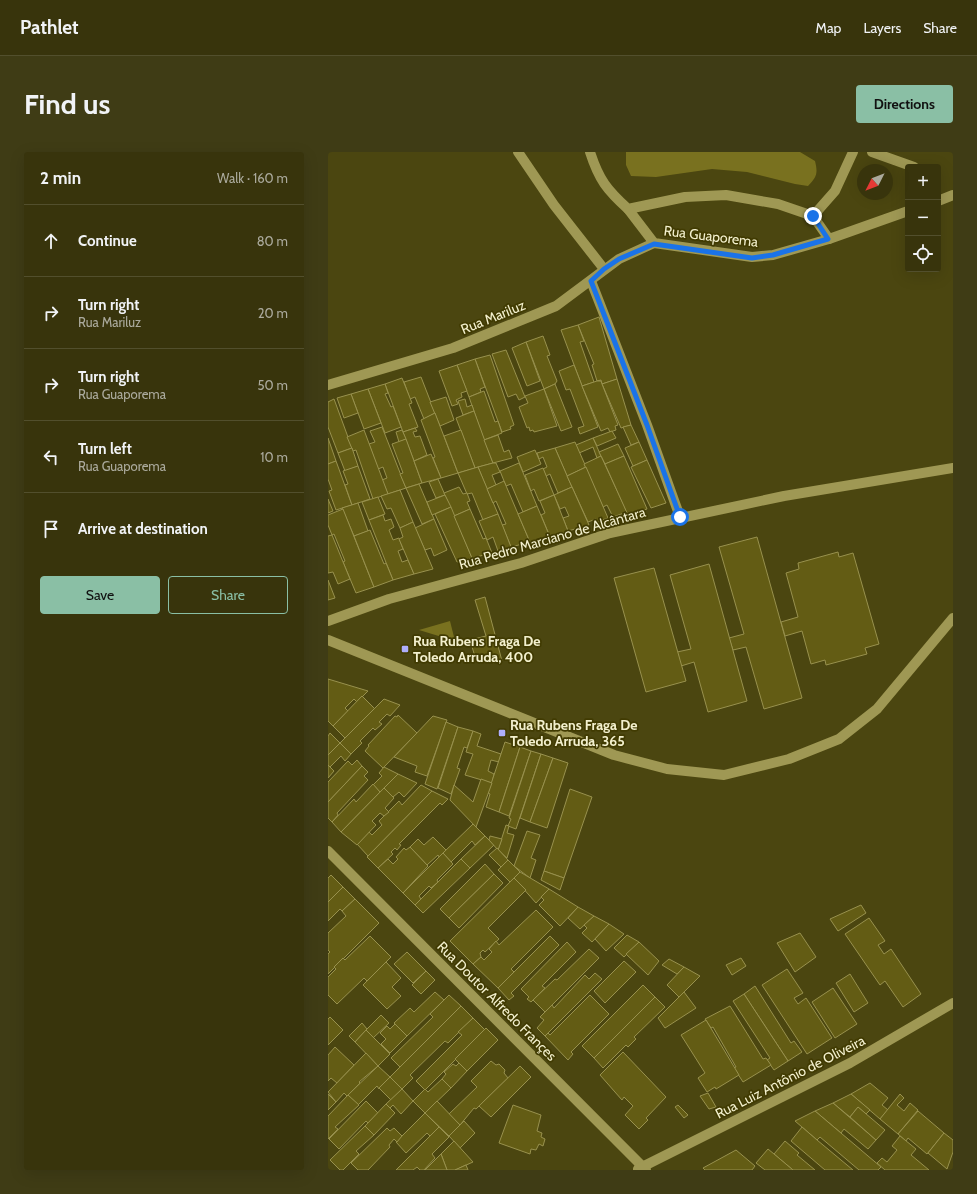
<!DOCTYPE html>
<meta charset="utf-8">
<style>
:root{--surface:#38340c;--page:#3f3c15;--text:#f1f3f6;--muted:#abaa9d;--line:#524f2d;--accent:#8abfa5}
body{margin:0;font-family:Cabin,sans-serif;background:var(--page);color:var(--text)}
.controls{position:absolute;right:12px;top:12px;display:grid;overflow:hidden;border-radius:4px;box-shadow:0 4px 16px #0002}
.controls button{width:36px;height:36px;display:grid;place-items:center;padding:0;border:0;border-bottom:1px solid var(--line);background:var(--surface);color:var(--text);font:20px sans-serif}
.compass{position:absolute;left:529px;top:12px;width:36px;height:36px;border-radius:50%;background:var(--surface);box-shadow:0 4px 16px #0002;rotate:228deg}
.stop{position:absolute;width:12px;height:12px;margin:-9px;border:3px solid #1a73e8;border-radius:50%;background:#fff}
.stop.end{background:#1a73e8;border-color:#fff;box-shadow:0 1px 4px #0008}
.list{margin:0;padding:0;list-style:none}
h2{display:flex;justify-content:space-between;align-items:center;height:52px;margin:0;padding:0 16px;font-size:17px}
h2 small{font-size:13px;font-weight:400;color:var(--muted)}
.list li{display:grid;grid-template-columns:26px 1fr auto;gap:12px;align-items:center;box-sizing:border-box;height:72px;padding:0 16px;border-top:1px solid var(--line)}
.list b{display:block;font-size:15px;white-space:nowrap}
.list p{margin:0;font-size:13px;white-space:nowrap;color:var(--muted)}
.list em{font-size:13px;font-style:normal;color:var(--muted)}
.actions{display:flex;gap:8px;padding:12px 16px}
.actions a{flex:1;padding:9px 0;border:1px solid var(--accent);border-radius:4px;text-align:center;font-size:14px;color:var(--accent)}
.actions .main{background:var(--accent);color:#111}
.icon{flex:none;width:22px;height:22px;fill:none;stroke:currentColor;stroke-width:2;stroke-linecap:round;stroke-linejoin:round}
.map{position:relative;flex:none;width:625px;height:1018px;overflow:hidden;border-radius:4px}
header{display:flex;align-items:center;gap:24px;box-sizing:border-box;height:56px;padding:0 20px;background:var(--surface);border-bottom:1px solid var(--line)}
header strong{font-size:19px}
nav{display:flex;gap:22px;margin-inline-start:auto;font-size:14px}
.intro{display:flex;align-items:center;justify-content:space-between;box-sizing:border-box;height:96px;padding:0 24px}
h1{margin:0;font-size:28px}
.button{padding:10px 18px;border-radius:4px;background:var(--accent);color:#111;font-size:14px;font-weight:700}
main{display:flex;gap:24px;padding:0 24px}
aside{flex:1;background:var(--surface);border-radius:4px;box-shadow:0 4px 16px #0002}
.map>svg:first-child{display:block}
.green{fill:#79711f}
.building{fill:#635c14;stroke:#98914e}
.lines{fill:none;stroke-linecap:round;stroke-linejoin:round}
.minor{stroke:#9f9854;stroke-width:10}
.route{stroke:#1a73e8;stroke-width:5}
.poi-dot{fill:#aeaefb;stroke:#413b02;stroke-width:1.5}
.labels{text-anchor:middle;stroke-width:3.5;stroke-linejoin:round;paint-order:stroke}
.street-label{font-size:14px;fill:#f3f0ce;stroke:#413b02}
.poi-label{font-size:14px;font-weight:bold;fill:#f3f0ce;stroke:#413b02;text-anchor:start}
</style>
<header>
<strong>Pathlet</strong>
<nav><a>Map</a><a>Layers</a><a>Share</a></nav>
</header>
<div class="intro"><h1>Find us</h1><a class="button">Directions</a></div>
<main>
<aside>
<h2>2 min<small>Walk · 160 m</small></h2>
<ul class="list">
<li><svg class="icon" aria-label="ahead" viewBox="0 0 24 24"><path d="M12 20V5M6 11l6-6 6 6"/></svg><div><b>Continue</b></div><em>80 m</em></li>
<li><svg class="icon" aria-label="right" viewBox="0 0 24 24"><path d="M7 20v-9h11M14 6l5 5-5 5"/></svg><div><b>Turn right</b><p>Rua Mariluz</p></div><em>20 m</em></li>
<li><svg class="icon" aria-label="right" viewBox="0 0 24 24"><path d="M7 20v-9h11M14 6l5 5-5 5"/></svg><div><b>Turn right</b><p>Rua Guaporema</p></div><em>50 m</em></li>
<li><svg class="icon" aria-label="left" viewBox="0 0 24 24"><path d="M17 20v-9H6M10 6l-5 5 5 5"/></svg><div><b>Turn left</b><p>Rua Guaporema</p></div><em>10 m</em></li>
<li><svg class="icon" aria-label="arrive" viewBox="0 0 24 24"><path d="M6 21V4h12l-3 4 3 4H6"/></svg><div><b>Arrive at destination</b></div></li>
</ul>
<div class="actions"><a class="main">Save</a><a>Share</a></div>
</aside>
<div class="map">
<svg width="625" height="1018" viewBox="0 0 625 1018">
<rect width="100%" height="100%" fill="#4b4610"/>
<g class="green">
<path d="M298,0h174l15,9c3,12 2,16 -7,25l-13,-2 -48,-12 -35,-3 -56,8 -25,-1 -5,-11z"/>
<path d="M122,469l5,20 -36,-11z"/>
</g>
<g class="building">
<path d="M271,165l18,62 -15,5 -1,-4 -4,1 -5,-16 2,-1 -16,-39z"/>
<path d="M250,173l6,16 -4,1 14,40 -12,4 -21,-56z"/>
<path d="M215,184l7,19 -3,1 10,25 -2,3 -11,5 -18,-47z"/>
<path d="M198,190l14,39 -13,5 -15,-38z"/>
<path d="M178,198l19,47 -6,3 -3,-6 -8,3 -16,-43z"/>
<path d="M162,203l24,70 -4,2 1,2 -9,3 -27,-73z"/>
<path d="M147,207l10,28 -5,2 1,3 -12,5 -12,-32z"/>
<path d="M129,213l10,26 -6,2 1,4 -6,3 2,4 -6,2 -13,-35z"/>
<path d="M246,213l24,62 -18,7 -2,-6 6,-2 -14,-37 -4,1 -7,-19z"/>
<path d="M93,225l14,36 -11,6 -9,-22 -5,2 -6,-17z"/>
<path d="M74,226l10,25 -3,1 9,23 -15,5 -18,-48z"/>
<path d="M289,227l14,46 -10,3 -19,-44z"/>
<path d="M269,229h4l1,3 16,41 -3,1 1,4 -6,2 -2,-4 -7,3 -19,-45z"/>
<path d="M57,232l3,9 -3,1 6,13 2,-1 8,21 -16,6 -17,-44z"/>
<path d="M227,232l17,43 -11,4 -17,-42z"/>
<path d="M40,237l13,34 -17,6 -13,-35z"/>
<path d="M216,237l13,37 -23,6 -1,-2 -3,1 -1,-4 -2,1 -8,-21 9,-4 -3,-7z"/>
<path d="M156,239l11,31 3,-1 4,12 -18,7 -15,-43z"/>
<path d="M23,242l7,19 -14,5 -7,-20z"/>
<path d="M118,245l8,23 -14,6 -10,-24z"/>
<path d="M6,247l18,49 -14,5 -10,-26v-25z"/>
<path d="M137,247l2,8 5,-2 2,6 -11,4 -5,-14z"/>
<path d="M146,259l19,52 -18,5 -19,-50z"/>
<path d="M107,261l23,60 -17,5 -8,-20 2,-1 -14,-37z"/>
<path d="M303,273l8,17 -8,3 -8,-18z"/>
<path d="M54,275l24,61 -18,6 -6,-14 5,-2 -4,-11 -5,2 -9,-25 6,-2 -5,-11z"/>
<path d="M87,276l2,3 -4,1 2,5 5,-1 7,19 -13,6 -11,-29z"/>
<path d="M36,278l24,64 -15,5 -17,-49 -3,1 -6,-14z"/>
<path d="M74,278l4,9 -7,3 -3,-10z"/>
<path d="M133,278l14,38 -17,5 -14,-37z"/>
<path d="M284,279l4,7 -19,8 -4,-8z"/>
<path d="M170,283l6,17 5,-2 3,8 -19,5 -9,-23z"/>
<path d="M0,286l8,23 -8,3z"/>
<path d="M265,286l8,18 -4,2 -4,-11 -14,6 -3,-8z"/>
<path d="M78,287l16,44 -16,5 -6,-14 3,-1 -11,-29z"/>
<path d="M247,290l11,25 -19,9 -12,-28z"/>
<path d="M311,290l8,18 -14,6 -8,-18z"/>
<path d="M290,292l6,12 -19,8 -6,-12z"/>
<path d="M24,296l6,18 -13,5 -7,-18z"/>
<path d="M227,296l17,39 -14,6 -8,-19 -4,2 -3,-7 4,-2 -4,-10 -4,2 -2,-6z"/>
<path d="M207,298l6,14 -18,8 -6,-15z"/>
<path d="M103,302l10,24 -19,5 -8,-22z"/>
<path d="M273,304l26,56 -14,5 -6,-12 -4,2 -19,-43z"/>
<path d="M296,304l23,53 -19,6 -23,-51z"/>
<path d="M319,308l19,43 -15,5 -20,-41z"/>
<path d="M8,309l16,44 -16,5 -7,-19 3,-1 -4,-11v-15z"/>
<path d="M165,311h3l4,9 -8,3 4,10 -9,4 -9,-22z"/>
<path d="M191,311l18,43 -14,6 -12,-28 -5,2 -6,-15z"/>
<path d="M30,314l12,33 -18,6 -7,-20 3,-1 -5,-13z"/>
<path d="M150,315l20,47 -15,6 -11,-27 -5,1 -9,-21z"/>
<path d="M258,315l22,51 -11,4 -1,-3 -8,3 -21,-46z"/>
<path d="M215,316l11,27 -15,6 -5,-12 -3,2 -6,-16z"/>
<path d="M110,327l7,16 -9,3 -7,-16z"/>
<path d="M176,329l26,61 -19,5 -9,-22 4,-1 -10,-23 -3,2 -6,-14z"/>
<path d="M91,332l15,35 -12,5 -16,-36z"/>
<path d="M131,335l4,7 4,-1 3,8 -3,1 3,7 -16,7 -10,-23z"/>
<path d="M244,335l17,38 -21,6 -5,-13 6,-2 -4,-9 -5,2 -6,-14z"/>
<path d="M72,338l13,32 -13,6 -9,-20 -4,1 -6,-13z"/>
<path d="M117,343l6,12 -19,8 -5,-13z"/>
<path d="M226,343l14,36 -18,6 -9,-22 4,-2 -5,-12z"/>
<path d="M50,345l7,17 -16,6 -7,-18z"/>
<path d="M0,347l5,12 -5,2z"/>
<path d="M30,351l10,28 -14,5 -12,-28z"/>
<path d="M209,354l13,31 -20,5 -12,-28z"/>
<path d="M123,355l21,51 -15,4 -22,-48z"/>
<path d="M15,357l31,78 -18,6 -13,-31 2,-1 -11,-27 -2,1 -4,-10v-10z"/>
<path d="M142,357l13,30 3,-1 6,15 -20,5 -18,-42z"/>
<path d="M170,362l13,33 -13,4 -5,-14 -6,3 -8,-19z"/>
<path d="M55,363l2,6 6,-2 3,8 -5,3 4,10 6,-2 4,11 -5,2 4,11 6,-2 6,14 -21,6 -24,-60z"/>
<path d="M106,367l13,31 -13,6 -3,-8 -6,2 -10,-22z"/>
<path d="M85,370l20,47 -19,5 -15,-35 4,-2 -3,-9z"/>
<path d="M42,378l14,34 2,-1 7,17 -19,7 -20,-51z"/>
<path d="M4,383l18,44 -12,5 -5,-12 -5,1v-37z"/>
<path d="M429,385l45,161 -38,11 -18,-62 -13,3 -4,-12 15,-4 -25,-87z"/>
<path d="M510,400l1,5 14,-4 26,91 -14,4 2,6 -41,11 -1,-5 -14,4 -9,-33 -17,5 -4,-14 17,-5 -12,-44 13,-4 -1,-6z"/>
<path d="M381,412l38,137 -39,11 -14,-50 -13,4 -4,-14 14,-3 -21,-74z"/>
<path d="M326,416l32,113 -40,11 -32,-114z"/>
<path d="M0,428l7,18 -7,2z"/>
<path d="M157,445l17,64 -9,2 -2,-7 -15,4 -6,-20 16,-4 -11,-36z"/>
<path d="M0,527l40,12 -11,11 -3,-3 -9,9 3,3 -15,15 -5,-5z"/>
<path d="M34,544l13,13 -30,29 -12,-12z"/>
<path d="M56,547l16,6 -10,11 -3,-2 -8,8 3,2 -7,6 -2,-2 -13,13 2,2 -11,11 -11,-11z"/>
<path d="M70,563l19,18 -34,35 -18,-17 4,-5 -1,-1 27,-29 2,1z"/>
<path d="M105,564l14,4 -20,56 -12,-4 2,-6 -23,-9z"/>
<path d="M118,570l12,5 -21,62 -12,-5z"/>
<path d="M130,575l15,4 -6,17 -3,-1 -7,21 3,1 -9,25 -13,-6z"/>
<path d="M145,579l8,3 -4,12 24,8 -2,8 -8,-2 -3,11 6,3 -2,9 -27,-8 8,-21 -7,-2z"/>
<path d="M2,581l10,10 -12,12v-19z"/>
<path d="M177,590l15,5 -21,65 -13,-5 4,-13 -2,-1z"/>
<path d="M12,591l11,11 -6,7 -4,-5 -11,11 -2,-2v-10z"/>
<path d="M192,595l11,4 -22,65 -10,-4z"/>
<path d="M203,599l10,3 -25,75 -8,-3 3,-7 -2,-1z"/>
<path d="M213,602l12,4 -23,64 -10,-4z"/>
<path d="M225,606l15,5 -21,65 -17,-6z"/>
<path d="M29,608l5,6 -34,36v-20l20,-21 4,4z"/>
<path d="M0,613l6,6 -6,7z"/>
<path d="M34,614l6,6 -4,4 4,4 -31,33 1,2 -6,7 -4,-4v-16z"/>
<path d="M56,615l14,7 -18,18 -7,-7 9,-9 -3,-3z"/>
<path d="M70,622l19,9 -13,14 -5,-5 -6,5 -9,-9z"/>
<path d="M153,627l11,4 -16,44 -26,-27 4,-15 19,17z"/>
<path d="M45,632l7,8 -39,40 -9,-10 22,-23 2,3z"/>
<path d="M93,633l11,6 -64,65 -11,-12 12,-12 3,3 10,-10 -3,-4 20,-20 3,4z"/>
<path d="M56,636l10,10 -9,10 4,4 -5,4 -4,-3 -8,8 4,4 -19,20 -16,-13z"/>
<path d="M242,637l22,8 -28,81 -20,-7z"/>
<path d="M104,639l16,8 -6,6 -2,-2 -41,41 2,1 -4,5 -2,-2 -4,4 2,2 -15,14 -11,-11z"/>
<path d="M145,672l12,12 -10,9 -3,-4 -21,21 -8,-9z"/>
<path d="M178,673l3,1 -2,7 7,2 -7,23 -9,-8z"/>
<path d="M199,679l13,4 -9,23 5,2 -6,18 -16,-12z"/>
<path d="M157,684l9,9 -24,23 -9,-9z"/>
<path d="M162,684l12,3 -4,11 -9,-10z"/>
<path d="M105,685l13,13 -7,7 -1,-2 -11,10 -17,-18 8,-8 6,6z"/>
<path d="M82,695l18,19 -25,27 -25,-25 10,-9 5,5 5,-5 -2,-2 8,-9 2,2z"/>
<path d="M169,696l11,12 -7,7 -12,-12z"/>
<path d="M115,701l10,11 -16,16 1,2 -7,6 -2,-2 -10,10 2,3 -6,6 -12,-12z"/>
<path d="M133,707l9,9 -47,45 -8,-8z"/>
<path d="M180,708l12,12 -10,10 -12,-12z"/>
<path d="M157,712l9,10 -45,44 -9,-9z"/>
<path d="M216,719l20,7 -4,12 -19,-10z"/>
<path d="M192,720l29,17 -13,14 -22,-25z"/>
<path d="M166,722l9,9 -44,45 -10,-10z"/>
<path d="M3,723l12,12 -15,15v-24z"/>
<path d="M186,726l12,12 -38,38 11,11 -14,13 -2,-2 -3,3 1,4 -8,7 -23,-23z"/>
<path d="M15,735l12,12 -13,12 -2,-2 -12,12v-19z"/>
<path d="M221,737l29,18 -18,19 -21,-21 5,-5 -3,-3z"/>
<path d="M27,747l24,24 -51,51v-20l2,-2 -2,-2v-17l18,-17 -4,-5z"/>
<path d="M533,753l5,8 -28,18 -8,-12z"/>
<path d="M250,755l16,9 -14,13 -12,-11z"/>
<path d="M208,758l17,17 -42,42 3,3 -16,16 -25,-24 8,-7 3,3 8,-8 -3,-3 7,-8 3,4z"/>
<path d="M266,764l15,8 -17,18 -10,-9 5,-5 -3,-3z"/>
<path d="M541,766l16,23 -7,4 6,9 7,-5 30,45 -18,13 -18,-26 -5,4 -35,-51z"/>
<path d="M281,772l15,10 -18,17 -11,-12z"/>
<path d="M472,781l16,24 -21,15 -18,-29z"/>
<path d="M299,783l12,7 -15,15 -10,-9z"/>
<path d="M42,784l21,21 -24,24 -3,-3 -27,26 -9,-9v-18l8,-8 -2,-2 9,-9 2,2z"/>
<path d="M222,784l9,9 -48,48 3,3 -5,4 -11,-12z"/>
<path d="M239,790l9,10 -34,34 3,2 -14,14 -4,-3 2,-2 -8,-8z"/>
<path d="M311,790l20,19 -11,14 -22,-21z"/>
<path d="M261,797l10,9 -54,54 -12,-12 22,-21 2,1z"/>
<path d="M79,800l19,19 -13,12 -19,-19z"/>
<path d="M413,806l5,8 -14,9 -6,-10z"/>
<path d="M341,807l15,8 -7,7 -15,-9z"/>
<path d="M296,809l12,11 -31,31 -11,-12z"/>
<path d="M58,810l15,16 -9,9 9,9 -14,13 -24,-24z"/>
<path d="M356,815l16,9 -21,21 -12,-12z"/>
<path d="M459,817l16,24 -9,5 4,6 8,-6 26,40 -25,16 -45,-69z"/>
<path d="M98,819l9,9 -14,14 -9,-9z"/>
<path d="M267,821l7,6 -57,57 -8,-8 7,-8 -4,-3 12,-12 2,3 31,-33 4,4z"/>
<path d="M522,822l18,29 -14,9 -18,-29z"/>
<path d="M315,833l12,12 -61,61 -12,-12z"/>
<path d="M427,834l36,57 3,-2 8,11 -14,9 -44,-67z"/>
<path d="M505,836l24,36 -22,14 -23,-36z"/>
<path d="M107,840l9,8 -37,36 -13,-13 16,-15 4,4z"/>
<path d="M356,840l12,16 -31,20 -7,-10z"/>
<path d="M416,842l44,67 -14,9 -7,-10 3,-2 -37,-57z"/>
<path d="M121,843l12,11 -61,61 -9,-9 42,-41 -3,-3z"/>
<path d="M262,843l19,19 -38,38 2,2 -5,6 -23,-24 3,-3 2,2z"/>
<path d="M327,845l10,10 -31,30 2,2 -8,8 -2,-2 -23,23 -9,-10z"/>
<path d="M133,854l12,12 -25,25 -3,-2 -35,34 3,3 -11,11 -12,-12z"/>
<path d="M402,854l33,53 3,-1 5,7 -28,17 -9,-14 2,-1 -23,-40 -2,1 -6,-9z"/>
<path d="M53,863l8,8 -16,15 -7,-8z"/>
<path d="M2,865l13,13 -15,15v-26z"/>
<path d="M145,866l12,12 -60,60 -9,-9 46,-46 -4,-3z"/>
<path d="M378,868l33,55 -23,14 -1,-2 -8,5 -9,-14 7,-5 -24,-38z"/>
<path d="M34,871l5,6 -12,13 -6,-6z"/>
<path d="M67,872l12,12 -17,17 -9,-9 5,-5 -6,-6 7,-7 3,3z"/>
<path d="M158,876l12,12 -31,31 -12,-12z"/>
<path d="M38,878l24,24 -12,12 -23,-24z"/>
<path d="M7,895l19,18 -17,18 -6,-5 -3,3v-26z"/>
<path d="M295,900l43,45 -20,21 2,2 -9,9 -14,-14 8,-9 -9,-9 -2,3 -22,-25z"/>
<path d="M38,901l12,13 -19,16 1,1 -13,13 -3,-3 -8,9 -8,-10z"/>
<path d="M163,909l5,4 3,-1 6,6 -1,3 4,5 -32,31 -2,-1 -14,17 -11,-11 28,-27 -6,-6z"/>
<path d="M131,911l8,8 -16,17 -9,-9 4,-5 -2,-2 9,-8 3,2z"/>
<path d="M50,914l12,11 -11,12 -2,-3 -19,19 -10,-10z"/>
<path d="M192,914l11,11 -40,40 -12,-11z"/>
<path d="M62,925l12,12 -11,11 -12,-12z"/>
<path d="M114,927l9,9 -26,25 -12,-12 12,-12 3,3z"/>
<path d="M542,931l18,15 -6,7 6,5 -8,9 -29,-25z"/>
<path d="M74,937l11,12 -12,13 -8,-9 -3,3 -4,-4z"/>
<path d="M380,941l8,14 -7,2 -9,-13z"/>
<path d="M0,942l8,8 -8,8z"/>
<path d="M523,942l19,16 -4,4 -8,-7 -8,10 -17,-14z"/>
<path d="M572,942l4,4 -7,7 7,6 6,-8 8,7 -20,24 -18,-15z"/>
<path d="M20,943l11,10 -24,22 3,2 -10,10v-23z"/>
<path d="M38,949l12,12 -10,10 -2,-2 -27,28 -10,-10z"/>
<path d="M109,949l23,24 -11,11 -24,-23z"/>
<path d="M505,951l43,37 -8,9 -24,-20 -3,4 -26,-22z"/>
<path d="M58,952l9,9 -21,22 -9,-9z"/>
<path d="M185,953l28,10 -4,16 5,2 -1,4 4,2 -2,7 -4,-2 -3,6 -5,-1 -1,5 -31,-11z"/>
<path d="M350,953l10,10 -4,3 -9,-11z"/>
<path d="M530,955l27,23 -9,10 -26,-23z"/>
<path d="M487,959l66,56 -3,3h-19l-39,-33 -3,3 -22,-19z"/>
<path d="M590,959l26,22 -17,21 -19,-16 -2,3 -8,-7z"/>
<path d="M97,961l14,14 -9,9 -3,-3 -21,20 -10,-11z"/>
<path d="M136,969l11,12 -15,15 -11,-12z"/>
<path d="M37,974l9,9 -18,16 3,3 -16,16h-3l-10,-10z"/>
<path d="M111,975l10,10 -17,17 3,4 -11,12h-4l-3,-3 -4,3h-17z"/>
<path d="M474,975l15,13 36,30h-28l-34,-29z"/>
<path d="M59,976l3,3 4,-3 8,8 -5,6 -3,-3 -5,6 1,2 -22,23h-10l-7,-7z"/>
<path d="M616,981l9,7v12l-6,17 -19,-16z"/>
<path d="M572,984l16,13 -5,6 18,15h-44l-8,-7 5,-5 5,4 10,-12 -5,-4z"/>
<path d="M126,989l19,21 -18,8h-8l-6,-16z"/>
<path d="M457,989l14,12 -2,2 18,15h-22l-19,-16z"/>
<path d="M440,997l6,5 19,16h-28l-9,-7z"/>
<path d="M408,998l19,16 -3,4h-47l-2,-2z"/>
<path d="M113,1002l6,16h-22z"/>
<path d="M138,1013l2,5h-13z"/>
</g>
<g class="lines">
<g class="minor">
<path d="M190,0l36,53 50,64"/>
<path d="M262,0c9,28 17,38 38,57l57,-12 41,-2 52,9 35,12 16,23"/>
<path d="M544,0l42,15"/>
<path d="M610,49l15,-6"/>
<path d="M300,57l26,34 98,14 21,-2 56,-16 79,-28"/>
<path d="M485,64l22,-25 18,-39"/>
<path d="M263,129l56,144 33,92"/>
<path d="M0,233l125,-37 103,-42 63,-47 35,-16"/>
<path d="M0,469l61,-22 132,-36 89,-30 174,-37 169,-28"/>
<path d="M0,488l286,115 53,14 57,6 65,-16 50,-20 38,-30 76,-91"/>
<path d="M0,699l318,319"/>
<path d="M310,1017l212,-106 103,-60"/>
</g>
</g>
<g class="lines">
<path class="route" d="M352,365l-33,-92 -56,-144 13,-12 15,-10 35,-15 98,14 21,-3 55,-16 -15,-23"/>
</g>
<g class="poi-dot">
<rect x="73" y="493" width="8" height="8" rx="2"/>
<rect x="170" y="577" width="8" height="8" rx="2"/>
</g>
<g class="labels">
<g class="street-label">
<text transform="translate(383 84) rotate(7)" y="5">Rua Guaporema</text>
<text transform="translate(165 165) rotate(-22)" y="5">Rua Mariluz</text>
<text transform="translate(224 386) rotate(-16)" y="5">Rua Pedro Marciano de Alcântara</text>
<text transform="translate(169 849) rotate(45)" y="5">Rua Doutor Alfredo Françes</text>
<text transform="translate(462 925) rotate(-27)" y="5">Rua Luiz Antônio de Oliveira</text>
</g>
<g class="poi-label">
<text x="85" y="494">Rua Rubens Fraga De<tspan x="85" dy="16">Toledo Arruda, 400</tspan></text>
<text x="182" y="578">Rua Rubens Fraga De<tspan x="182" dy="16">Toledo Arruda, 365</tspan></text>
</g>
</g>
</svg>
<div class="controls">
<button>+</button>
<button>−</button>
<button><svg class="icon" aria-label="locate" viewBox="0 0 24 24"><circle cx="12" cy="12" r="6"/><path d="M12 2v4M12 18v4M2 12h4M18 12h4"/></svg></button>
</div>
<svg class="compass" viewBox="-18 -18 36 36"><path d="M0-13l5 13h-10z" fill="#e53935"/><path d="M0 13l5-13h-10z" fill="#abaa9d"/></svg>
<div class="stop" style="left:352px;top:365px"></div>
<div class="stop end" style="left:485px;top:64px"></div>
</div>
</main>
